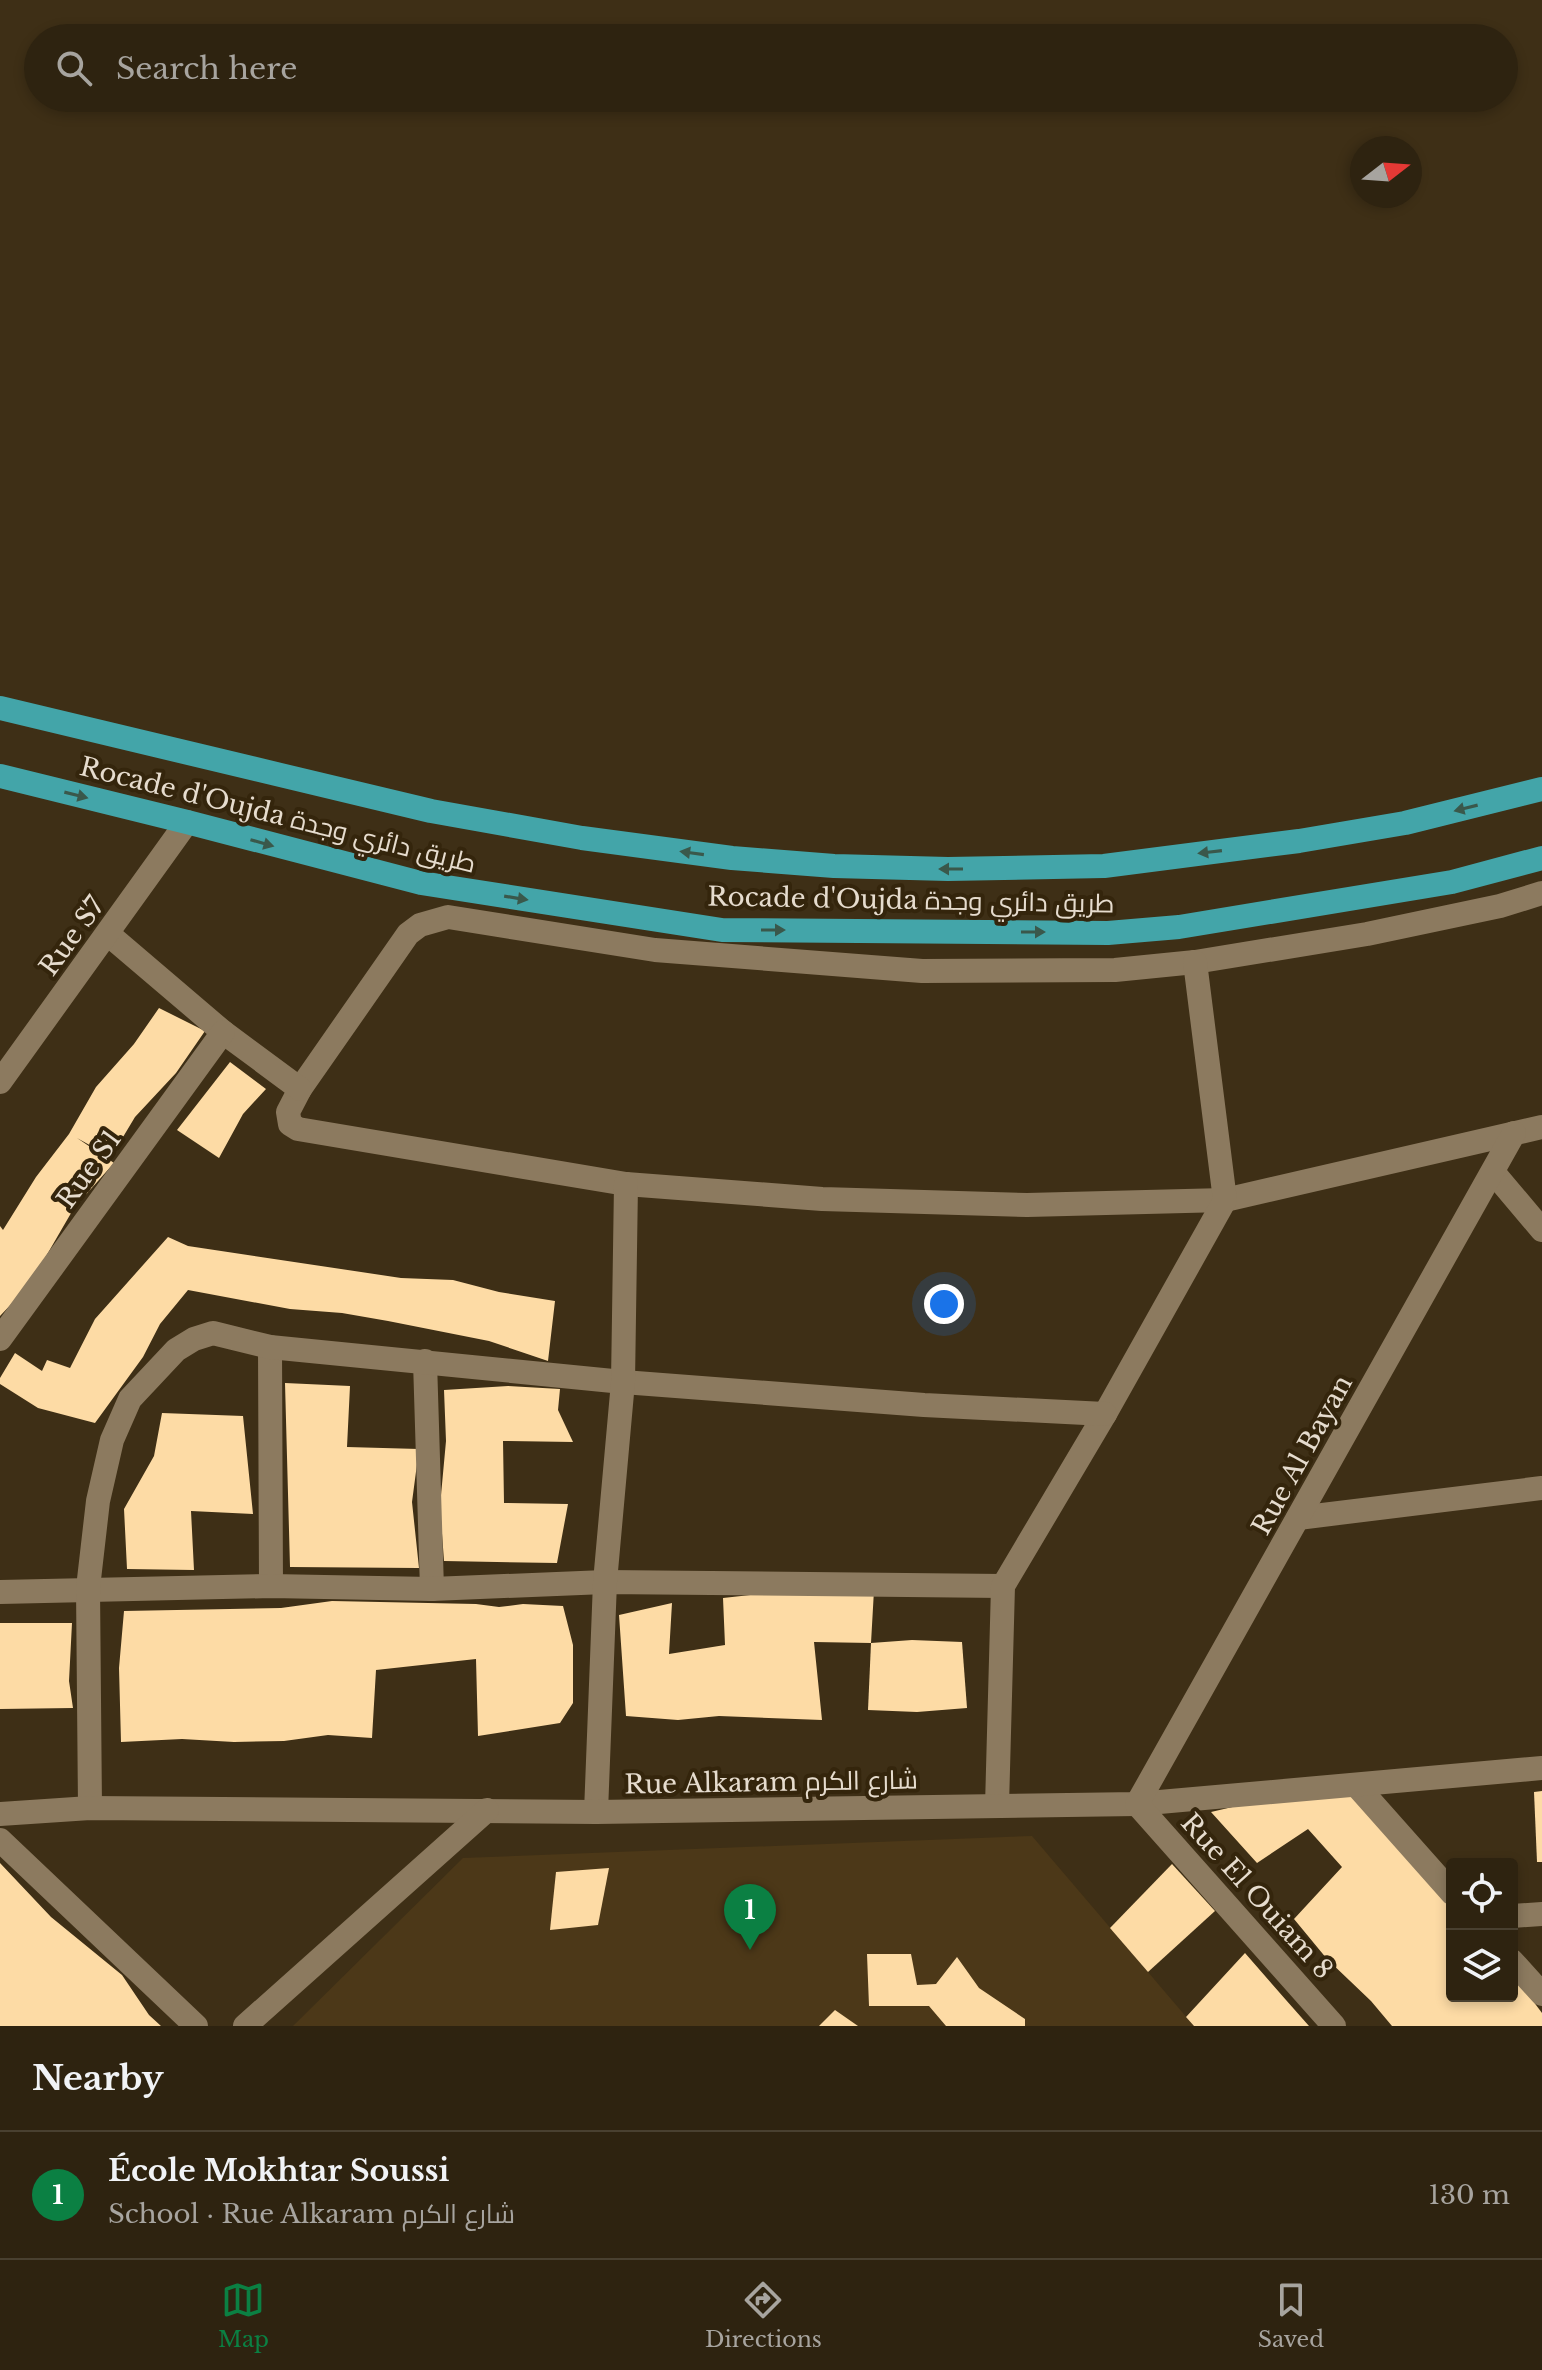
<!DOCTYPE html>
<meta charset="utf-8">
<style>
:root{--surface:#2e2310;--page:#3a2f1e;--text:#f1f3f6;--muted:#a7a49f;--line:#494030;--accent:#0b8043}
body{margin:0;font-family:"Libre Baskerville",Cairo,serif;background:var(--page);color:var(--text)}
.controls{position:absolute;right:24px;bottom:24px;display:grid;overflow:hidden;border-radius:8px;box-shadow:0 4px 12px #0003}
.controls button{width:72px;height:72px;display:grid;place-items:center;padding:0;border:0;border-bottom:2px solid var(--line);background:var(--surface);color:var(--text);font:40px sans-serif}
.compass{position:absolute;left:1350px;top:136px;width:72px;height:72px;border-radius:50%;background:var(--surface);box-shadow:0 4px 12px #0003;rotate:73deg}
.you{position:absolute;left:944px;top:1304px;width:28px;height:28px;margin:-20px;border:6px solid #fff;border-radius:50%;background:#1a73e8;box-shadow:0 0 0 12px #1a73e833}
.badge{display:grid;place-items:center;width:52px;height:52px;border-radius:50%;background:var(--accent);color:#fff;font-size:26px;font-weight:700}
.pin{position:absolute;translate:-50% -66px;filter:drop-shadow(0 2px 4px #0008)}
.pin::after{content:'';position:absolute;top:42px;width:28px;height:24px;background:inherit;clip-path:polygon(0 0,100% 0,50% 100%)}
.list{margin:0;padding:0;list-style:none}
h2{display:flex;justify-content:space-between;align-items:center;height:104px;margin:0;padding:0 32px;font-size:34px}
h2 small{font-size:26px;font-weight:400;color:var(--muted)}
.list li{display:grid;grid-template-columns:52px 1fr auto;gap:24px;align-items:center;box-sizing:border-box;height:128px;padding:0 32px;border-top:2px solid var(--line)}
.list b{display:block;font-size:30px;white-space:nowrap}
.list p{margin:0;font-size:26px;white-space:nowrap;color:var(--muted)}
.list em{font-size:26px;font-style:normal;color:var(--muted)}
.icon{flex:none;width:44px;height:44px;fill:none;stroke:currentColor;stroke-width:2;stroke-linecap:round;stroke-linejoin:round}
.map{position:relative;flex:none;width:1542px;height:2026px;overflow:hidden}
.search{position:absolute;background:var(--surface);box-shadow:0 4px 12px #0003;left:24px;right:24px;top:24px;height:88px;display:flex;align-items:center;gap:20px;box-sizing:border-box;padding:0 28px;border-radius:44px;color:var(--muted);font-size:30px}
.sheet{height:232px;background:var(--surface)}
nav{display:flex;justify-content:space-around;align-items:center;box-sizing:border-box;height:112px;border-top:2px solid var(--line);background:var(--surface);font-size:22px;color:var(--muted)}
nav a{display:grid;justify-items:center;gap:4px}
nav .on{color:var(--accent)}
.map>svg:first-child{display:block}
.built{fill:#4c3818}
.building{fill:#fddba5}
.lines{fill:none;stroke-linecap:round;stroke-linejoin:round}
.minor{stroke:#8c7a5f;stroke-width:24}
.highway{stroke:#43a5a9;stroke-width:24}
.oneway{fill:#3a584b}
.labels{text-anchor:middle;stroke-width:8;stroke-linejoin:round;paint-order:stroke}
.street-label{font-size:26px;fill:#e6dcce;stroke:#34250c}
</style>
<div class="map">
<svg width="1542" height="2026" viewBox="0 0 1542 2026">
<rect width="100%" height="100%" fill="#3e2f16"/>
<path class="built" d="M1032,1836l162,190h-901l170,-168z"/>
<g class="building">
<path d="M159,1008l46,23 -29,42 -41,44 -24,40 -34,-19 37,25 -40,45 -29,50 -28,40 -17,18v-90l3,4 33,-53 33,-43 27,-47 38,-43z"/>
<path d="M230,1062l36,27 -23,25 -24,44 -42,-28z"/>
<path d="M168,1237l20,9 213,32 52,2 46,12 56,9 -7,60 -59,-20 -101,-20 -46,-8 -52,-4 -102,-19 -28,34 -17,33 -48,66 -57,-15 -38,-24v-6l15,-25 27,18 5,-11 23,8 25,-49z"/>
<path d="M285,1383l65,3 -3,61 72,2 -7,53 7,66 -129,-1z"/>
<path d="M508,1386l52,3 -2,21 15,32 -70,-1 1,62 64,1 -11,59 -113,-2 -4,-55 6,-65 -2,-51z"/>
<path d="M162,1413l81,3 10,98 -62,-3 3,59 -67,-1 -3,-60 30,-53z"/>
<path d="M821,1587l53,3 -3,53 -57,-1 8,78 -103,-4 -41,4 -52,-4 -7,-101 53,-12 -3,51 56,-9 -2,-47z"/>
<path d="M332,1601l144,3 23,3 24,-3 40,2 10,39v58l-13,20 -82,13 -2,-77 -100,11 -4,68 -44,-3 -44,6 -50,1 -52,-3 -61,3 -2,-74 5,-57 157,-3z"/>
<path d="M0,1623h72l-3,58 4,27 -73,1z"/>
<path d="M912,1640l50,2 5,66 -50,4 -49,-2 3,-67z"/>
<path d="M1352,1788l100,113v95h60v-23l30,40v13h-150l-21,-25 -44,-42 -33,-40 48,-52 -34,-38 -51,34 -46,-51 68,-16z"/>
<path d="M1542,1791v71h-5l-3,-70z"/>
<path d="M0,1863l51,54 71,58 27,40 12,11h-161z"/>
<path d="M1172,1864l43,47 -67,61 -38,-44z"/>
<path d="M609,1868l-11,57 -48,5 6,-58z"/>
<path d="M1245,1953l41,47 23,26h-115l-8,-9z"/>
<path d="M867,1954h44l6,31 19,-1 21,-27 22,31 46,31v7h-79l-17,-20h-60z"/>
<path d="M835,2010l23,16h-39z"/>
</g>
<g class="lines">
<g class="minor">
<path d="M1542,893l-42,13 -133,28 -172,28 -80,8 -193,1 -267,-21 -207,-33 -28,8 -12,9 -108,155 -12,23 2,12 8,5 328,55 196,15 205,6 198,-5 317,-73"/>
<path d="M108,934l115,98 77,57"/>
<path d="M0,1082l187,-260"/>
<path d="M1493,1172l49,58"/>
<path d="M0,1339l223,-307"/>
<path d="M270,1347l1,239"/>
<path d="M425,1361l7,228"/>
<path d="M1298,1518l244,-30"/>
<path d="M0,1592l271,-6 161,3 173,-7 398,4"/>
<path d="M1357,1786l95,107"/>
<path d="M997,1806l6,-220 102,-172 120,-214 -30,-238"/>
<path d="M90,1808l-2,-220 10,-87 14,-61 18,-41 46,-49 18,-11 19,-6 57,14 353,35 301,23 181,9"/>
<path d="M596,1812l9,-230 18,-200 3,-198"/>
<path d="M0,1814l90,-6 506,4 541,-8 405,-36"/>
<path d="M0,1840l196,186"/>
<path d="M1512,1916l30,-2"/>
<path d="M1512,1961l30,33"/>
<path d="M245,2026l242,-216"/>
<path d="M1334,2026l-197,-222 377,-671"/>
</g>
<g class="highway">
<path d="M0,708l431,103 151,27 150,20 102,8 114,3 156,-3 195,-25 106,-18 137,-34"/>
<path d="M0,776l187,46 234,61 301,47 386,3 71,-6 273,-45 90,-24"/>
</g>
</g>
<defs><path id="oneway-solid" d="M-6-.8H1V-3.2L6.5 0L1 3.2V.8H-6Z" transform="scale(2)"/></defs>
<g class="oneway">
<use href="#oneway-solid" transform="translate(76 795) rotate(14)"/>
<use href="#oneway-solid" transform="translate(1466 808) rotate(166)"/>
<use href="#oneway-solid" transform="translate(262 843) rotate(16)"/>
<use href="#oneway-solid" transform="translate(1210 852) rotate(173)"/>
<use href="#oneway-solid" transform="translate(692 853) rotate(-172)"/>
<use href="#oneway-solid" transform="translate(951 869) rotate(180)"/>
<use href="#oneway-solid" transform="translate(516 898) rotate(9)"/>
<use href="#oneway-solid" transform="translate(773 930)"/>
<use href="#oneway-solid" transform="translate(1033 932)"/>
</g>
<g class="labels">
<g class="street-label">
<text transform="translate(278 815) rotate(14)" y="9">Rocade d'Oujda طريق دائري وجدة</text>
<text transform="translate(911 900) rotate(1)" y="9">Rocade d'Oujda طريق دائري وجدة</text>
<text transform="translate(72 936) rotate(-54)" y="9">Rue S7</text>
<text transform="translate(89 1169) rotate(-54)" y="9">Rue S1</text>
<text transform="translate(1302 1455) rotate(-61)" y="9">Rue Al Bayan</text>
<text transform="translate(771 1782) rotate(-1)" y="9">Rue Alkaram شارع الكرم</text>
<text transform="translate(1257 1896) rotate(48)" y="9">Rue El Ouiam 8</text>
</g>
</g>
</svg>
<div class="controls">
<button><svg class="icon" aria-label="locate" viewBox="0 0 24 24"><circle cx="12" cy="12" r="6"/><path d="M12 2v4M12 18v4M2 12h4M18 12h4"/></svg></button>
<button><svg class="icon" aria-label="layers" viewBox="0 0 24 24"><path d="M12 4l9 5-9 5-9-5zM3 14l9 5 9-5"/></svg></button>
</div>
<svg class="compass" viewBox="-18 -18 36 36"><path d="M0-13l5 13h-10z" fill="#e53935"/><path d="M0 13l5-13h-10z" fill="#a7a49f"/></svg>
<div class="you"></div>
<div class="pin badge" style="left:750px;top:1950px">1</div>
<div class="search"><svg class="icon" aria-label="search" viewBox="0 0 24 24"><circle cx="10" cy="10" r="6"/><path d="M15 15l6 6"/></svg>Search here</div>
</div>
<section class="sheet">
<h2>Nearby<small></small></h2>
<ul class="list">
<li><span class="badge">1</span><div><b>École Mokhtar Soussi</b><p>School · Rue Alkaram شارع الكرم</p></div><em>130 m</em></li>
</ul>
</section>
<nav>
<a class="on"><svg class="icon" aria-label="map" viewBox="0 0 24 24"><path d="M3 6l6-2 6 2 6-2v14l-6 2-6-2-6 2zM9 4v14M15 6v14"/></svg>Map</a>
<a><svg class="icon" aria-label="directions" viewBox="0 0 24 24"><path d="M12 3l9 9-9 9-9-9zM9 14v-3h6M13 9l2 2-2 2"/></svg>Directions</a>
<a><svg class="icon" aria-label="saved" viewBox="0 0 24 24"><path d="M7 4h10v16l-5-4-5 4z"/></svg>Saved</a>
</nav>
